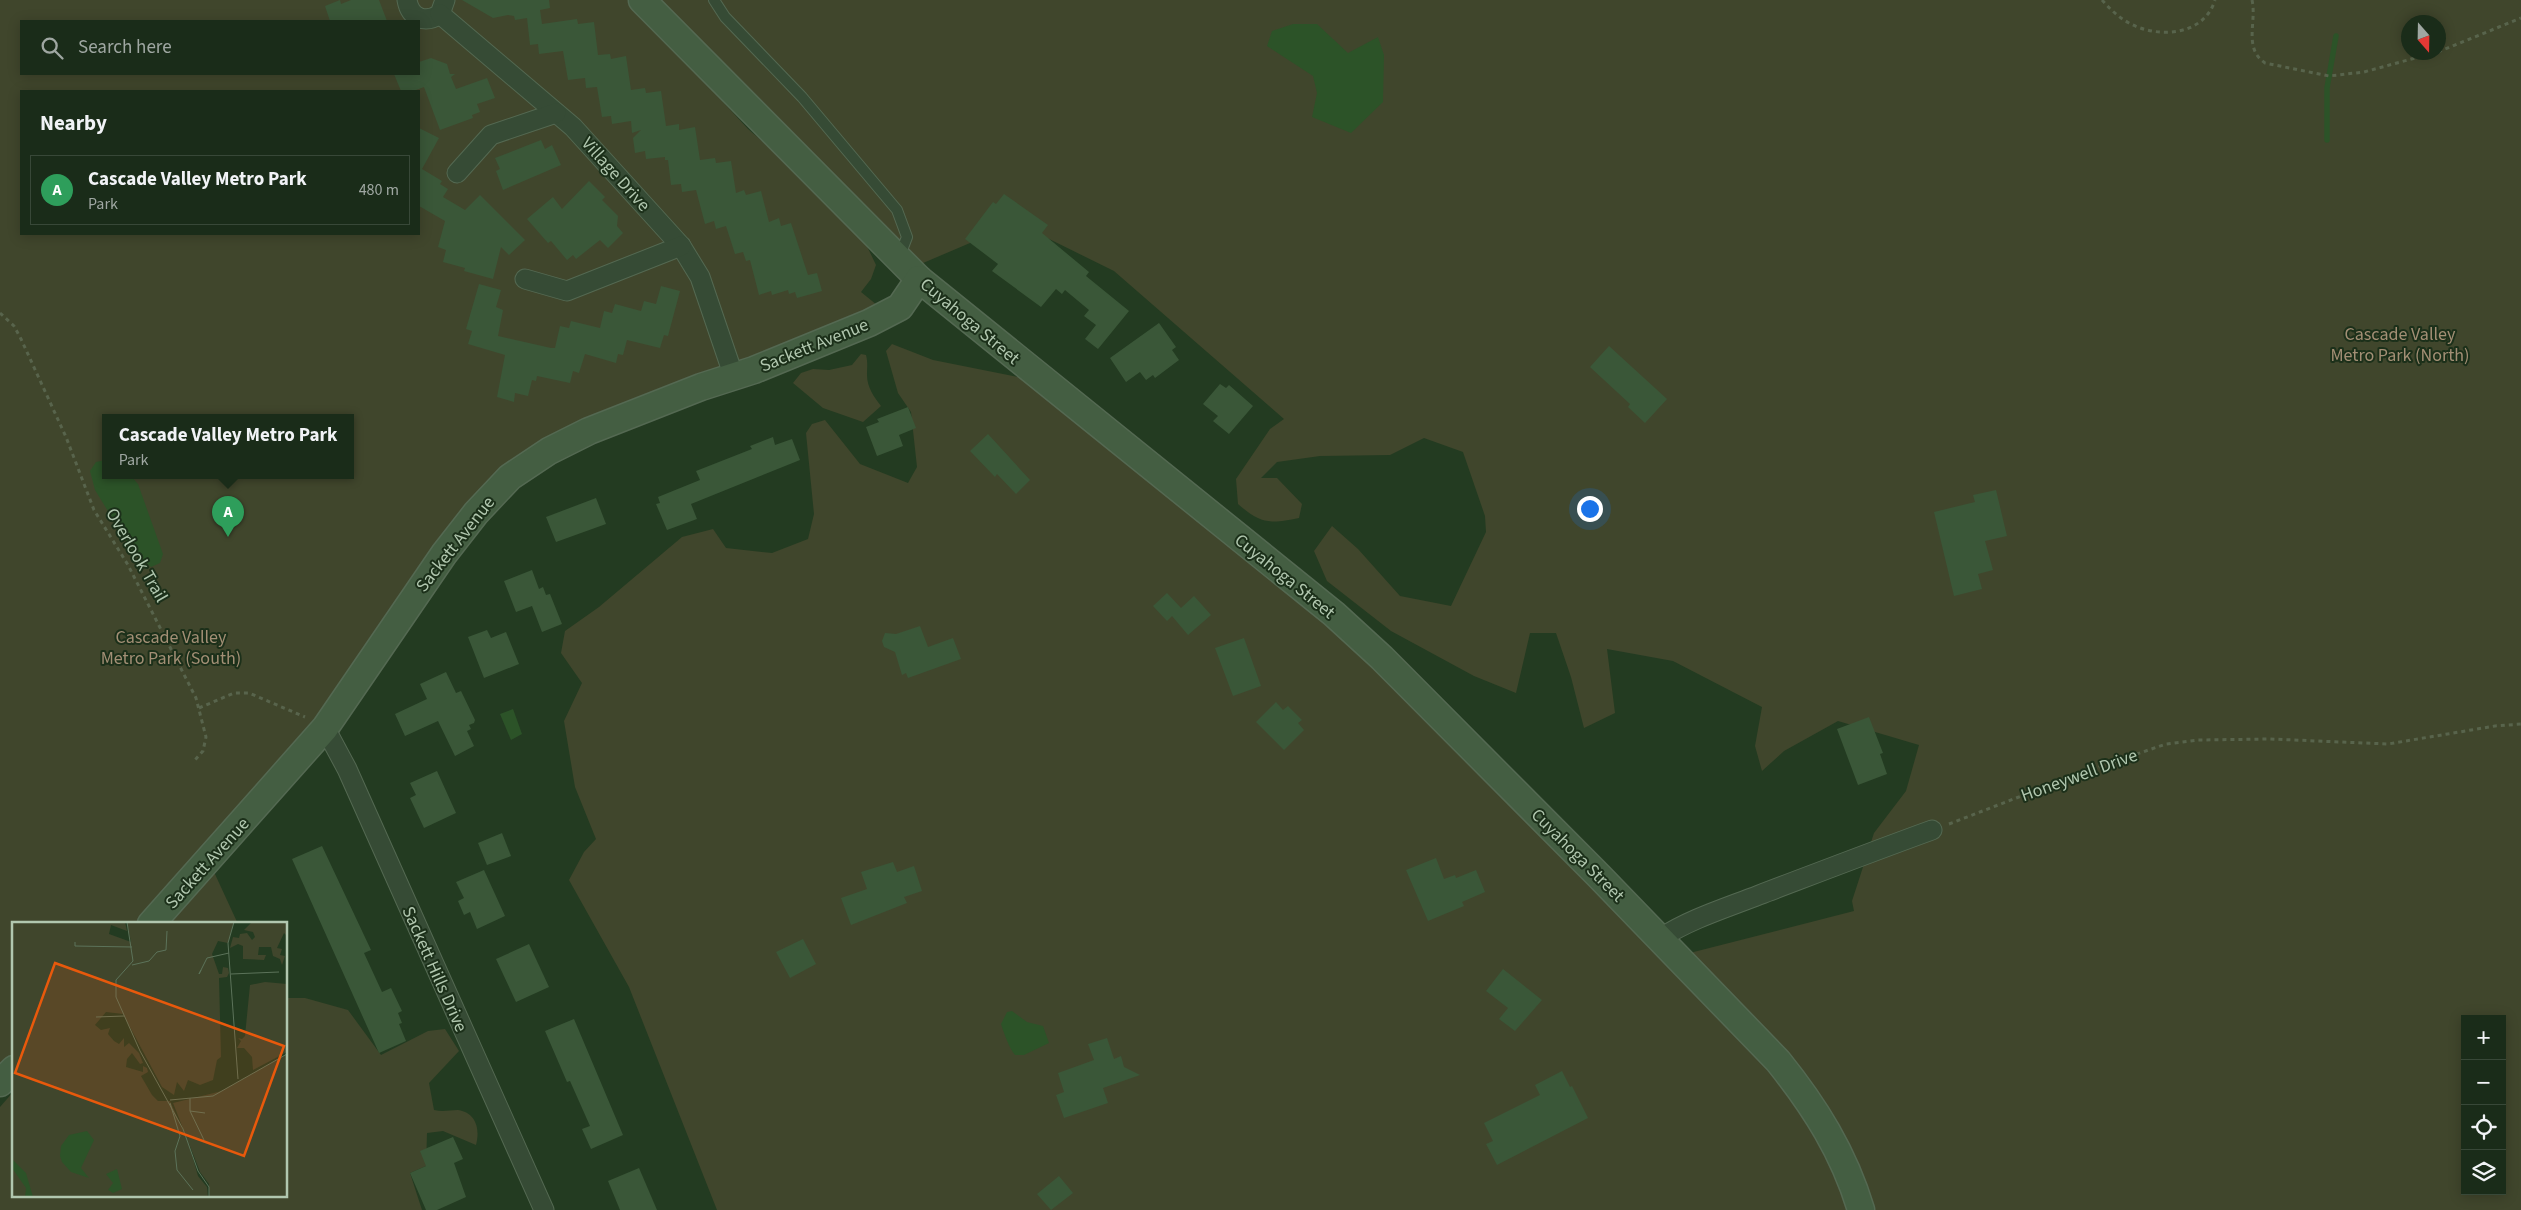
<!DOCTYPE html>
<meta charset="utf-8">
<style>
:root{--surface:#1a2c19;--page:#273826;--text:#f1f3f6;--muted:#9fa7a2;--line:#384838;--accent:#d6ab8b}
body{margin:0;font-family:"Source Sans 3",sans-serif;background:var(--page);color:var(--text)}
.controls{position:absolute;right:15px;bottom:15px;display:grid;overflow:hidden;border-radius:0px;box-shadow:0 2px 12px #0003}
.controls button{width:45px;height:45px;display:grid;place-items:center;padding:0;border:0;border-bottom:1px solid var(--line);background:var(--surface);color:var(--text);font:25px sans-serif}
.compass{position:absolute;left:2401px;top:15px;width:45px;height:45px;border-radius:50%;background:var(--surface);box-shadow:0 2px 12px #0003;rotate:160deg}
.you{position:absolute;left:1589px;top:508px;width:18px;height:18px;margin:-12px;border:4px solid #fff;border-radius:50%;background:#1a73e8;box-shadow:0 0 0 8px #1a73e833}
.badge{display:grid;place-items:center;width:32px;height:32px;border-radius:50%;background:var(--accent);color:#fff;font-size:16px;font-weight:700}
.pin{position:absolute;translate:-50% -41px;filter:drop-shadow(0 1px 2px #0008)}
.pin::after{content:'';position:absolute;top:26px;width:18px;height:15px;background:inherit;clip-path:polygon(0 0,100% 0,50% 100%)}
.popup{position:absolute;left:102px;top:414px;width:252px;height:65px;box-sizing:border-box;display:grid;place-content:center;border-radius:0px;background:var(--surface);filter:drop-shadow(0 1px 4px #0005);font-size:16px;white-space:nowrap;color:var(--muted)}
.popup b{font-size:19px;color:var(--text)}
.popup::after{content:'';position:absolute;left:50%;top:100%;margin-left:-10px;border:10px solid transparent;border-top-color:var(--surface)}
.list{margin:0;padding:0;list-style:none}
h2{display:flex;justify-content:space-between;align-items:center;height:65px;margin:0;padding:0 20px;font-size:21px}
h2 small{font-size:16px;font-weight:400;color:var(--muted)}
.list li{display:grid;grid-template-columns:32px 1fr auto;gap:15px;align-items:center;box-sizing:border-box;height:70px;margin:0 10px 10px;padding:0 10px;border:1px solid var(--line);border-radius:0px}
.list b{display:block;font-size:19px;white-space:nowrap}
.list p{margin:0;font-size:16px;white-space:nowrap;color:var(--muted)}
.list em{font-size:16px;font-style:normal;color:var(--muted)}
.icon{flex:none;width:28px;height:28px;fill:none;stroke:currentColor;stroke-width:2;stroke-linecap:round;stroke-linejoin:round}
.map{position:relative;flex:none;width:2521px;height:1210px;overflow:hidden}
.search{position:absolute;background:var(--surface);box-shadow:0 2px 12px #0003;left:20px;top:20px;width:400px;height:55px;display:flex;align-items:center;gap:12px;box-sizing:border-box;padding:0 18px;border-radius:0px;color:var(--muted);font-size:19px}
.panel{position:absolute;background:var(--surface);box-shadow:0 2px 12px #0003;left:20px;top:90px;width:400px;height:145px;border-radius:0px}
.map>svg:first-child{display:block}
.green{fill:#40462c;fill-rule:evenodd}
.water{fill:#2c5328}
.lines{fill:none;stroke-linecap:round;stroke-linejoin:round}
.stream{stroke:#2c5328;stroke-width:5.5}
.building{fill:#3a5738}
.lane-casing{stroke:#546952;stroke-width:12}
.street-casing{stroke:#546952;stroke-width:21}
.secondary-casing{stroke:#546952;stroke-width:29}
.path{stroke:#58644c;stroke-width:3;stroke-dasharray:4 4;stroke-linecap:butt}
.lane{stroke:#364b35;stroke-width:10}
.street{stroke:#364b35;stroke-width:19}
.secondary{stroke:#445e42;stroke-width:26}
.labels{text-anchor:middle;stroke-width:4;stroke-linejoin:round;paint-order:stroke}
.street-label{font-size:18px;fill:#b1c7af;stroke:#1c301a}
.park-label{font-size:18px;fill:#a38f75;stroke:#1c301a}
.inset-road{fill:none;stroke:#5c735a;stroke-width:1}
.view{fill:#e8590c;fill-opacity:0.15;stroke:#e8590c;stroke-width:2.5}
.inset-edge{fill:none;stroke:#b1c7af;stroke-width:2.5}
</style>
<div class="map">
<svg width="2521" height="1210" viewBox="0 0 2521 1210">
<rect width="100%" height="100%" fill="#233b21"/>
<g class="green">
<path d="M0,0h629l119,129 42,36 75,77 11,23 -5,14 -10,13 27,22 -365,153 -198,261 -174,196h-137v145l-14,14zM21,21h398v53h-398zM21,91h398v143h-398zM106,418h244v58h-244z"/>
<path d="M643,0h1878v1210h-1804l-88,-223 -60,-107 15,-28 12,-13 -21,-52 -11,-66 18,-38 -21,-30 4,-22 34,-24 83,-70 31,-8 13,19 46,5 36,-14 6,-25 -8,-81 6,-9 13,-4 35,44 48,19 9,-16 -6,-55 -13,-19 -12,-42 6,-7 41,16 110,22 291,232 344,342 176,-45 -2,-10 22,-68 32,-42 13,-46 -81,-24 -54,30 -22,20 -7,-25 7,-39 -89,-46 -66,-12 8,64 -31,15 -13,-51 -15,-44h-26l-14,60 -42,-17 -83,-45 -64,-50 -13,-30 18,-25 26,23 42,47 51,10 35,-74 -1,-16 -22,-64 -39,-14 -34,17 -70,1 -43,6 -16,16h16l25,26 -3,14c-29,6 -38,6 -61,-14l-2,-25 34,-50 14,-10 -170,-148 -77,-38 -67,10 -61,26zM2408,22h30v30h-30zM2465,1019h37v172h-37z"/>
<path d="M861,354l5,1c2,8 1,12 1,20 0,12 7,22 14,31l-18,16 -40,-14 -30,-25 8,-10 12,-4 16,1 23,-5z"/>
<path d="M214,872l24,52h-71z"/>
<path d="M286,998h19l43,12 33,45 47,-24 17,-2 14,22 -30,32 5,27c9,2 16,0 24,0 19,3 22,20 18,35l-33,-14 -16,2 -1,33 -16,7 12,37h-422v-103l14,-16v105h272z"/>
</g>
<g class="water">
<path d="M1293,24h24l31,29 30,-16 6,18 -1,47 -32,31 -39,-16 5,-24 -4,-17 -46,-30 5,-15z"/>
<path d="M105,460l1,16h25l7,8 25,70 -3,9 -9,4 -18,-15 -38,-62 -5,-19 6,-9z"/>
<path d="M513,709l9,25 -11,6 -11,-26z"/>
<path d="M1012,1011l15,11 16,4 6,17 -25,12h-9c-6,-7 -11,-22 -14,-31l6,-12z"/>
</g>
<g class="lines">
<path class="stream" d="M2327,140v-52l9,-52"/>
</g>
<g class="building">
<path d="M340,0l1,4 10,-4h28l8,21h-57l-5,-15z"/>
<path d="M462,0h87l1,8 -10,2 2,14 35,-5 1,5 16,-2 4,33 12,-1 1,5 15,-3 5,34 14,-2 1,5 15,-2 5,35 13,-2v6l16,-3 5,33 15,-2 1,5 15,-2 5,32 8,-3 2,5 15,-4 8,31 10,-4 2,8 10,-3 17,52 9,-2 5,18 -25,7 -2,-6 -6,2 -1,-4 -16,5 -1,-4 -12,4 -9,-35 -4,1 -3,-9 -8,2 -9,-28 -10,3 -2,-8 -9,3 -9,-34 -14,2 -1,-8 -10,1 -3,-25h-3v-3l-19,2 -1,-8 -10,2 -2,-15 8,-8 -9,3 -1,-12 -19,3 -1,-8 -9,1 -5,-30 -11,1 -1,-10 -17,2 -5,-29 -24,3 -1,-10 -8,1 -3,-27 -12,2 -1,-4 -6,-1 -15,3z"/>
<path d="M431,58l16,6 3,10h5l-4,3 5,12 31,-11 8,20 -18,6 3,8 -8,3 1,3 -33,12 -16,-43 -11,4h-12l-7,-17h25v-12z"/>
<path d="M419,128l20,10 -17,31 20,12 -2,3 8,5 -5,8 22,13 15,-15 45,45 -16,15 -8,-8 -8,32 -29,-8 1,-3 -22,-6 3,-12 -8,-3 7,-26 -26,-15z"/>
<path d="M541,140l4,9 7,-4 9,20 -58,25 -7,-19 4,-2 -5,-11z"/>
<path d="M589,181l16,16 -3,3 16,16 -1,10 6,7 -15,15 -8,-8 -24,19 -3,-4 -6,5 -16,-19 -3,2 -21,-24 26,-22 9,12z"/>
<path d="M1004,194l44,31 -6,8 47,39 -3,4 43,35 -31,38 -13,-10 11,-14 -12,-9 5,-6 -24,-20 -3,4 -6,-5 -15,18 -49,-36 6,-7 -33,-25 28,-37 3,2z"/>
<path d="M479,284l22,6 -5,17 7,3 -5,26 53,12h4l5,-22 9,2 2,-7 29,7 4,-17 8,2 3,-9 26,7 3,-10 12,3 5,-18 19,5 -12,45 -4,-1 -4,13 -33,-8 -4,15 -5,-1 -2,9 -31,-9 -6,19 -6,-2 -3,12 -33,-7 -1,5 -4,-1 -4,16 -13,-3 -1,9 -17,-5 8,-42 -37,-11 4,-13 -6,-2z"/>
<path d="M1159,323l17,24 -4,3 7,10 -24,18 -2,-3 -7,5 -6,-8 -14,10 -16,-24z"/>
<path d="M1609,346l58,53 -22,24 -17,-16 2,-3 -40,-37z"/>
<path d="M1220,384l6,4 3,-3 24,21 -24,28 -16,-13 5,-5 -15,-12z"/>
<path d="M908,407l8,21 -17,7 4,11 -26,10 -11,-29 13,-5 -2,-3z"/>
<path d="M988,434l42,46 -14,14 -19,-20 -2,3 -25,-26z"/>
<path d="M773,437l2,8 17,-6 8,21 -109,44 6,15 -30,11 -11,-26 4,-1 -2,-6 42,-17 -4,-9 56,-22 -2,-3z"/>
<path d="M1996,490l11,46 -22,5 8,29 -15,4 4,15 -28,7 -20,-84 41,-10 -2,-7z"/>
<path d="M596,498l10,26 -50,18 -10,-25z"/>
<path d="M532,570l7,19 4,-2 3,8 4,-1 12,30 -20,8 -10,-26 -16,6 -12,-31z"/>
<path d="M1167,593l14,15 13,-12 17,19 -23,20 -16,-19 -5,5 -14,-15z"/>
<path d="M920,626l8,21 25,-9 8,21 -53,19 -2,-5 -4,2 -7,-23 -11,-5 -2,-6 3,-8 11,1z"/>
<path d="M487,630l4,8 15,-6 13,32 -35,14 -16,-41z"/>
<path d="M1244,638l17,48 -28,10 -18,-48z"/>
<path d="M446,672l10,21 5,-2 14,29 -1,3 -5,2 2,4 -4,2 7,15 -19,10 -17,-35 -33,15 -10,-22 32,-15 -7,-15z"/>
<path d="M1276,702l7,8 5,-4 14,14 -4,3 6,7 -20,20 -28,-28z"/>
<path d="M1869,717l14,36 -3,1 7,20 -29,11 -21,-56z"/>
<path d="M437,771l19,42 -32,15 -14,-30 6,-3 -6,-12z"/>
<path d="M502,833l9,23 -24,9 -9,-22z"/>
<path d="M322,846l49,104 -7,3 18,39 9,-4 11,23 -4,2 4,10 -3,1 7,17 -27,12 -87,-194z"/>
<path d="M1436,858l8,21 11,-4 1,3 20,-8 9,22 -23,10 2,4 -36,15 -22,-51z"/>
<path d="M893,862l4,10 17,-6 8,25 -18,6 3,6 -56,22 -10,-27 26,-9 -6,-17z"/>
<path d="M484,870l21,46 -28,13 -7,-17 -6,3 -6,-14 6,-3 -8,-16z"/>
<path d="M803,939l13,25 -26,14 -14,-26z"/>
<path d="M529,944l20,43 -33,15 -20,-43z"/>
<path d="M1503,969l39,31 -27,31 -16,-12 9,-11 -22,-17z"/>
<path d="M574,1019l49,116 -32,14 -9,-20 8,-3 -20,-45 -3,1 -22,-51z"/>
<path d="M1107,1038l7,21 7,-3 3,11 16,8 -37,13 5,15 -44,15 -8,-23 8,-3 -6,-19 36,-13 -6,-16z"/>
<path d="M1562,1071l8,16 2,-1 16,32 -91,47 -11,-21 7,-3 -9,-18 56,-28 -5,-10z"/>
<path d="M453,1137l10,22 -9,4 12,34 -29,13h-11l-16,-37 16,-7 -6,-15z"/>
<path d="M639,1168l18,42h-37l-12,-29z"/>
<path d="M1059,1176l14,17 -22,17 -14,-16z"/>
</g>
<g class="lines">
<g class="lane-casing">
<path id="lane" d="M714,0l11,17 77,80 95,113 10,27 -8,21"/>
</g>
<g class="street-casing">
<g id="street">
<path d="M407,0c3,18 18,24 33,14l5,-14"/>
<path d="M440,14l133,113 108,119 19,31 34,100"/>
<path d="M457,173l34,-38 65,-22"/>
<path d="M525,279l42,12 114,-45"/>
<path d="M325,728l22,41 197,441"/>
<path d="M1661,938c29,-19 65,-30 98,-43 58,-22 115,-44 173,-65"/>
</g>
</g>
<g class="secondary-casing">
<g id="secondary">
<path d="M642,0l277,279 415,335 48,44 217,218 179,185c37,46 66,92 83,149"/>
<path d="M151,924l174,-196 119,-174 32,-41 34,-36 39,-26 40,-20 112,-44 53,-17 115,-47 31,-16 19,-28"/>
<path d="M0,1083l14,-14"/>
</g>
</g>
<g class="path">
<path d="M2102,0c8,9 16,17 27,23 29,16 75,13 86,-23"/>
<path d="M2252,0c5,22 -9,48 13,63l64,13 35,-4 73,-20"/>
<path d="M2438,52l83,-34"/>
<path d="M0,313l14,13 7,13 45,98 28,73 34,55 68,133 10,39 -3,14 -8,9"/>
<path d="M199,708l35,-15h15l56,24"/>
<path d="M1949,824l124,-48 93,-32 32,-4 72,-1 118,5 107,-18 26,-2"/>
</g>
<use href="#lane" class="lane"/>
<use href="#street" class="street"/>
<use href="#secondary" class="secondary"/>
</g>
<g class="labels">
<g class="street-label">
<text transform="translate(616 174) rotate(48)" y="6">Village Drive</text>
<text transform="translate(970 321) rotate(40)" y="6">Cuyahoga Street</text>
<text transform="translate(814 345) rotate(-22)" y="6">Sackett Avenue</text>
<text transform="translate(455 544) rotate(-52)" y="6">Sackett Avenue</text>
<text transform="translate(137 555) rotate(60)" y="6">Overlook Trail</text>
<text transform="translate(1285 576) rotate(39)" y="6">Cuyahoga Street</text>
<text transform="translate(2079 775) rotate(-20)" y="6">Honeywell Drive</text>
<text transform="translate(1578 855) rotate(45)" y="6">Cuyahoga Street</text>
<text transform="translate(207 863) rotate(-48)" y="6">Sackett Avenue</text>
<text transform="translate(435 969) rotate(66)" y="6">Sackett Hills Drive</text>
</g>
<g class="park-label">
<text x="2400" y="340">Cascade Valley<tspan x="2400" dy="21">Metro Park (North)</tspan></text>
<text x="171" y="643">Cascade Valley<tspan x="171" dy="21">Metro Park (South)</tspan></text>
</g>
</g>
<g transform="translate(12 922)">
<rect width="275" height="275" fill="#233b21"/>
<path d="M0,0h113l2,9 -16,-6 -2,9 22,8 -4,-20h107l-6,21 -10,-2 -6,13 7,20h3l1,-7 5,1 1,5 -2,4 -8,1 2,79 -4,3 -4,20 -13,5 -12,-5 -4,11 -7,-9 -3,13 -12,-8 -39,-73 -17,-2 -11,13 6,5 9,-2 -2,6 6,7 5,3 5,-6v9l5,-4 10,10 4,10 -3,1 -8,-11 -5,6 -1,8 17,5v-6l4,2 1,4 -7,4 11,19 6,6h12l18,40 10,35 9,11 1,10h-196zM240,0h35v14l-3,-3 -7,15 5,1 -2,6 5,1 -3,9 -2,-6 -7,-3 -2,-9h-12l-1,8h8l-2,5 -21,-1v-13l-5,-2 -8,4 3,-11 6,1 1,-4 7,-1 5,7 3,-3 -2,-5 -9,-2zM253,60l22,2v68l-34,18 -1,-13 -8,-9h-7l4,-7 -3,-3 4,1 3,-3 5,-51zM275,132v143h-78v-13l-9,-12 -27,-69 49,-12z" fill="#40462c"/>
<path d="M75,209l7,9 -13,28 8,10 -18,-6 -9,-10 -2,-6 1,-10 8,-11zM0,237l14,14 7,24h-8l1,-9 -14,-20zM105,247l5,20 -9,4 -5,-3 5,-7 -7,-9z" fill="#2c5328"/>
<path class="inset-road" d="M115,0l6,39 -17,19v17l24,54 43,78 15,42 11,16v10M222,0l-6,21 10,136M63,20v4l57,1M120,43l17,-4 8,-9 9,-2 1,-19M189,48l-2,4 8,-16 22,-5M219,52l48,-2M84,95l28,-1M178,176v13l14,29M158,178l43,-4 74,-42M158,181l10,33 -5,15 2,19 16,20M178,189l15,2"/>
<path class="view" d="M43,41l229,83 -40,110 -229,-83z"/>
<rect width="275" height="275" class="inset-edge"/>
</g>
</svg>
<div class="controls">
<button>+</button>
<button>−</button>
<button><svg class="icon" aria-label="locate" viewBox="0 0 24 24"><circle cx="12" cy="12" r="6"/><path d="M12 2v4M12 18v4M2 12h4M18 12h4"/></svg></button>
<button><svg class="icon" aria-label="layers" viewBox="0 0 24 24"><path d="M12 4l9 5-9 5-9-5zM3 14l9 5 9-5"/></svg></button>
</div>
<svg class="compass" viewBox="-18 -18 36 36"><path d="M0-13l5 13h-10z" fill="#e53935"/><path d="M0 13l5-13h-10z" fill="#9fa7a2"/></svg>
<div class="you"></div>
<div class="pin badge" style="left:228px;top:537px;background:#2e9e5b">A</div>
<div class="popup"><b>Cascade Valley Metro Park</b>Park</div>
<div class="search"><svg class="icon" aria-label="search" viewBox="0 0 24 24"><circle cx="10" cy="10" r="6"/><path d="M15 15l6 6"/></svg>Search here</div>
<section class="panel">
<h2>Nearby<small></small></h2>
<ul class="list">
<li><span class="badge" style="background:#2e9e5b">A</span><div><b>Cascade Valley Metro Park</b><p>Park</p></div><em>480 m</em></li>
</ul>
</section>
</div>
